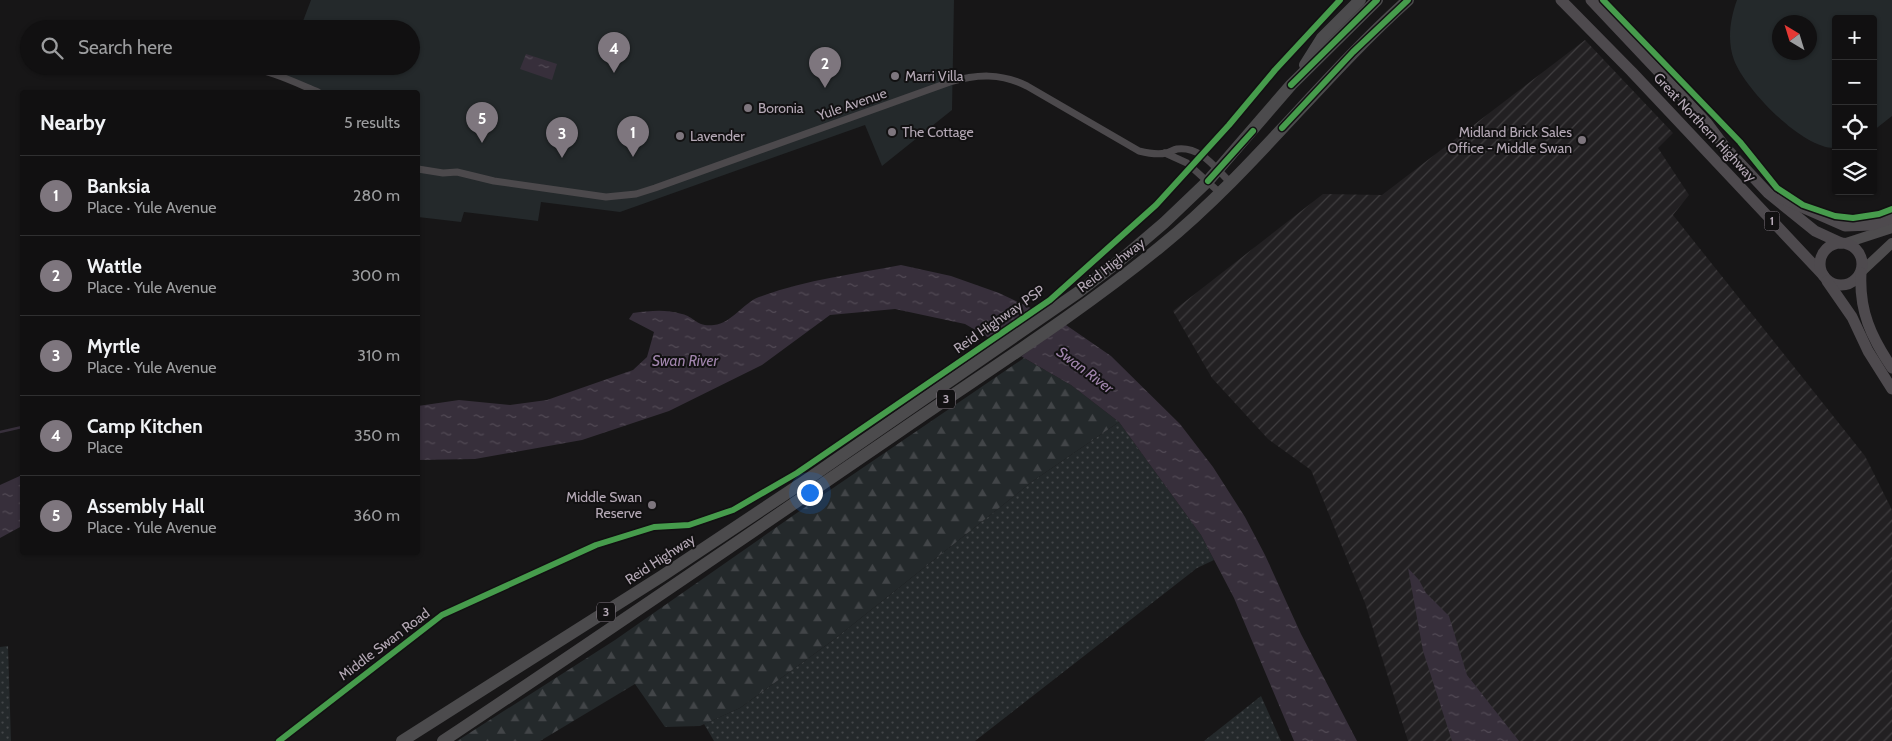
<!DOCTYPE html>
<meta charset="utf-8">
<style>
:root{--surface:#111011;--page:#1a191a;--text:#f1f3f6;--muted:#9c9d9f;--line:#303031;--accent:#7e767e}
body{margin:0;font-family:Cabin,sans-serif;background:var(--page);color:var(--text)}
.controls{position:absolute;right:15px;top:15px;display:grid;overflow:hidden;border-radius:5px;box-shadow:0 1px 4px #0004}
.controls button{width:45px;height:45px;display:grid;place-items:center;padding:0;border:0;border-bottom:1px solid var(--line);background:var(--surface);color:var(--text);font:25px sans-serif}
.compass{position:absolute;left:1772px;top:15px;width:45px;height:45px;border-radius:50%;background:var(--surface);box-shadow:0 1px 4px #0004;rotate:322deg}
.you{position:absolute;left:809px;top:492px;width:18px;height:18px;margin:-12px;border:4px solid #fff;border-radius:50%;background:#1a73e8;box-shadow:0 0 0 8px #1a73e833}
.badge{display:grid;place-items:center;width:32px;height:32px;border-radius:50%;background:var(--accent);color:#fff;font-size:16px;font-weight:700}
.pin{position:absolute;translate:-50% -41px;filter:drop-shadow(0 1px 2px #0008)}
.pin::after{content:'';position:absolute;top:26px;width:18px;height:15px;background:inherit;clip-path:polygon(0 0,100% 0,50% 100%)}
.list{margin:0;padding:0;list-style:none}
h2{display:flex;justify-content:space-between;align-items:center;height:65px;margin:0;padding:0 20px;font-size:21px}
h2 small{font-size:16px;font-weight:400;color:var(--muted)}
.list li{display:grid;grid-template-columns:32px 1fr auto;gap:15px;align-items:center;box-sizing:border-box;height:80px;padding:0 20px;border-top:1px solid var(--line)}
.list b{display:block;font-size:19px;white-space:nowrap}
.list p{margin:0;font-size:16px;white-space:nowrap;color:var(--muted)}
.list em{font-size:16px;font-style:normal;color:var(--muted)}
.icon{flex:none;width:28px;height:28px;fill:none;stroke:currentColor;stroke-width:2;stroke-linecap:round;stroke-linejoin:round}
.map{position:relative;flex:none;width:1892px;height:741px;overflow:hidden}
.search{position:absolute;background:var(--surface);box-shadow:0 1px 4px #0004;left:20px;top:20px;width:400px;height:55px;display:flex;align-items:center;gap:12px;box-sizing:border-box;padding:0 18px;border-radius:28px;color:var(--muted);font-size:19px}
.panel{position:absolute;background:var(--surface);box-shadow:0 1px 4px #0004;left:20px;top:90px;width:400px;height:465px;border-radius:5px}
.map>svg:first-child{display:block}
.industrial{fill:url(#industrial-furrows)}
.grass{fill:url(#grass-dots)}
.forest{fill:url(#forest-firs)}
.green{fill:#24292b;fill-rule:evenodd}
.water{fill:url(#water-ripples)}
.pier{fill:#171617}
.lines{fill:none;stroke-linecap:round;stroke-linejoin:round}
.stream{stroke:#372f3b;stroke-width:2.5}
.street{stroke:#4c494c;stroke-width:7}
.secondary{stroke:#4e4c4e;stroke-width:10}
.primary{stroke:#4e4a4e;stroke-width:11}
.highway{stroke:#4c4b4d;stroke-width:12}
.cycleway-casing{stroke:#121112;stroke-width:9}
.cycleway{stroke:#469c4c;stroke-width:6}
.poi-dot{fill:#7e767e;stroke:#121112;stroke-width:2}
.labels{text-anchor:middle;stroke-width:4;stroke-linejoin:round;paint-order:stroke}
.shield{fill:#121112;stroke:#847b85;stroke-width:1}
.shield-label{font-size:12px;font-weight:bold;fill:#b5a9b6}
.poi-label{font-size:14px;fill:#b5a9b6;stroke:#121112;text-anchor:start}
.street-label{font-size:14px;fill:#b5a9b6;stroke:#121112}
.water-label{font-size:15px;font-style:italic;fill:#a185ad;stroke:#121112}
</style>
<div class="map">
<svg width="1892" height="741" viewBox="0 0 1892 741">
<defs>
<pattern id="industrial-furrows" width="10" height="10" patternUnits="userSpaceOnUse" patternTransform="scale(1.25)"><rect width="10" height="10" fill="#222022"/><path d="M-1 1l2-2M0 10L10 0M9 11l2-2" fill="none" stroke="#403e40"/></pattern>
<pattern id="grass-dots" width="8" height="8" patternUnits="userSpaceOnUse" patternTransform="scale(1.25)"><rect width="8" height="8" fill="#24292b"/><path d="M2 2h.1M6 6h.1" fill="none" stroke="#424548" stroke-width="1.8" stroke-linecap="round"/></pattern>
<pattern id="forest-firs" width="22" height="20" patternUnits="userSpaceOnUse" patternTransform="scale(1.25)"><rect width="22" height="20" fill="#24292b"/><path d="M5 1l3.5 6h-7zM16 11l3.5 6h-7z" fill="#424548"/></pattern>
<pattern id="water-ripples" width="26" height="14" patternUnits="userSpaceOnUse" patternTransform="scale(1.25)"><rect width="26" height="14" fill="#372f3b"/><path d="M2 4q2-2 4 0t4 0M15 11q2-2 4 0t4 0" fill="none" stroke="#524a55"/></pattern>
</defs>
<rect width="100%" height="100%" fill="#171617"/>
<path class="industrial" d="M1585,40l88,93 -15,15 31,47 -16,20 192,241 27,54v231h-484l-43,-138 -54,-133 -43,-31 -56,-61 -39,-67 150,-117 59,1z"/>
<g class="grass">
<path d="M1119,422l82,113 13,25 -17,8 -222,173h-261l-10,-17 36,-16 92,-67 201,-160z"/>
<path d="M8,646l3,95h-11v-94z"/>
<path d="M1261,696l20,45h-77z"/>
</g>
<path class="forest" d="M1024,358l47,27 48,37 -86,59 -201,160 -92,67 -40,18 -35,1 -30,-43 -95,57h-83l158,-101 199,-139z"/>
<g class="green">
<path d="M311,0h643l-2,110 -70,56 -17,-41 -245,87 -79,-10 -3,19 -74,-9 -3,10 -43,-5v-125h-96l-40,-14 4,-12h125v-37h-111z"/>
<path d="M1737,0h155v116l-19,15v-112h-37v129c-33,2 -91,-59 -102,-88 -7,-19 -4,-41 3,-60zM1810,22v30h-30v-30z"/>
</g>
<g class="water">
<path d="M526,54l31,10 -5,16 -32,-11z"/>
<path d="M901,265l50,11 48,17 67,32 45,31 69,68 33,43 32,50 20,38 36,79 56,107h-63l-60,-143 -33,-63 -82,-113 -48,-37 -106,-61 -70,-15 -65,6 -68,50 -93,46 -87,29 -107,19 -57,1v-54l41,-6 51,5 37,-5 86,-30 14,-13 7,-25 -25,-13 4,-6c18,-2 31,-4 49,1 13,3 14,13 32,11 18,-2 29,-22 45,-28 46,-17 95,-23 142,-32z"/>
<path d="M22,475v51l-22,12v-53z"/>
<path d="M1408,568l11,12 7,13 23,23 18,59 52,66h-67l-29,-90z"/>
</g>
<path class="pier" d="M1035,307l32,15 -48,36 -32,-18z"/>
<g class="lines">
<path class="stream" d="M0,432l22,-5"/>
<g class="street">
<path d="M214,68c9,0 19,-1 28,-1 26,2 52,15 76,25"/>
<path d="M1165,153l22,10 33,30"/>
<path d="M418,169l25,4 14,-1 37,9 112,16 30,-3 19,-6 295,-106c27,-8 51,-9 77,4l112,65c8,2 19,4 27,2 4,-1 7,-3 11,-4 24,-3 38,19 54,34"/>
<path d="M279,741l163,-126 154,-70"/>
</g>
<g class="secondary">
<path d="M1846,243l46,-15"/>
<path d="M1862,271l30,-28"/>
</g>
<g class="primary">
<path d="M1561,0l71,72 192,204"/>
<path d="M1591,0l116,123 18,24 43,46 47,38 26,12"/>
<path d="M1781,198l64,28 27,-1 20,-7"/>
<circle cx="1841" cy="264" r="21"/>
<path d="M1861,273c-2,38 10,64 31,95"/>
<path d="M1827,281l25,36 16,34 24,38"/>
</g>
<g class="highway">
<path d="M1305,65l17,-27 38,-38"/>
<path d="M402,741l260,-165 146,-97 272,-188 43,-33 41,-35 44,-42 83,-96 86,-85"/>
<path d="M443,741c153,-102 305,-206 457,-310 87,-60 178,-117 260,-184 91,-74 161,-169 248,-247"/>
</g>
<g class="cycleway-casing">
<g id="cycleway">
<path d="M1603,0l137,142 37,46 26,17 32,11 18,2 26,-4 13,-5"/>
<path d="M1291,85l86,-85"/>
<path d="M1282,128l71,-76 55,-52"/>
<path d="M1208,181l45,-50"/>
<path d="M279,741l163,-126 154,-70 58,-18 35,-2 44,-15 64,-37 253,-173 106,-95 73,-80 46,-55 65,-70"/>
</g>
</g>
<use href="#cycleway" class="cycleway"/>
</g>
<g class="poi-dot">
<circle cx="895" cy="76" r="5"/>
<circle cx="748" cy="108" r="5"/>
<circle cx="892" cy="132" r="5"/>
<circle cx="680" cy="136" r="5"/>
<circle cx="1582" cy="140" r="5"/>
<circle cx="652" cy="505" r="5"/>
</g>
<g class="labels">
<g class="shield">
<rect x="1764.5" y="211.5" width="15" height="19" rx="4"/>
<rect x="937" y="389.5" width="18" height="19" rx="4"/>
<rect x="597" y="602.5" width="18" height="19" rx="4"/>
</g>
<g class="shield-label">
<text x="1772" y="225">1</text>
<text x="946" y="403">3</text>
<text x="606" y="616">3</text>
</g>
<g class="poi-label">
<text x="905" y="81">Marri Villa</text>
<text x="758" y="113">Boronia</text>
<text x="902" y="137">The Cottage</text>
<text x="1572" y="137" text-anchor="end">Midland Brick Sales<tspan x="1572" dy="16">Office - Middle Swan</tspan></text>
<text x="690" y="141">Lavender</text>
<text x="642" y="502" text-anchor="end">Middle Swan<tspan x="642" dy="16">Reserve</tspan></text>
</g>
<g class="street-label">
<text transform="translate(852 104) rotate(-19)" y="5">Yule Avenue</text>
<text transform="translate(1705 127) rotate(47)" y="5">Great Northern Highway</text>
<text transform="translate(1111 265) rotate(-37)" y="5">Reid Highway</text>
<text transform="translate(999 319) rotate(-35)" y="5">Reid Highway PSP</text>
<text transform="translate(660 559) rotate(-33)" y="5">Reid Highway</text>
<text transform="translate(384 644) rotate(-37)" y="5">Middle Swan Road</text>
</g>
<g class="water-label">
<text x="685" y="366">Swan River</text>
<text transform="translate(1085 370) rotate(37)" y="5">Swan River</text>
</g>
</g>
</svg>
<div class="controls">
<button>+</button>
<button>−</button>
<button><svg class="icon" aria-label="locate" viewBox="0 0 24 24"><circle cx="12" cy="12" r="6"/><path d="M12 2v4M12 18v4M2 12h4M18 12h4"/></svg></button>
<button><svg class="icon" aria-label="layers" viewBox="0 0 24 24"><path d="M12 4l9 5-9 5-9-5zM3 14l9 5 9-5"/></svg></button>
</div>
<svg class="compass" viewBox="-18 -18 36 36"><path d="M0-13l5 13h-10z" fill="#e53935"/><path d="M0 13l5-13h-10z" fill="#9c9d9f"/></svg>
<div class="you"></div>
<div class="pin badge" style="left:633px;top:157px">1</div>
<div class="pin badge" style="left:825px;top:88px">2</div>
<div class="pin badge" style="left:562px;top:158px">3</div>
<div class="pin badge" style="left:614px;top:73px">4</div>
<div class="pin badge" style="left:482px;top:143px">5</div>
<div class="search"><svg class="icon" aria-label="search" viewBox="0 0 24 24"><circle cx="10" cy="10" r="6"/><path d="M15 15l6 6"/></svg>Search here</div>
<section class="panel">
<h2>Nearby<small>5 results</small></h2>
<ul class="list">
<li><span class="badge">1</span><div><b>Banksia</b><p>Place · Yule Avenue</p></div><em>280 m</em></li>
<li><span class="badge">2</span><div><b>Wattle</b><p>Place · Yule Avenue</p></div><em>300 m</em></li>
<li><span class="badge">3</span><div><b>Myrtle</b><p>Place · Yule Avenue</p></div><em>310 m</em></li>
<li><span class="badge">4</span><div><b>Camp Kitchen</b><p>Place</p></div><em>350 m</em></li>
<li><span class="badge">5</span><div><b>Assembly Hall</b><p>Place · Yule Avenue</p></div><em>360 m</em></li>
</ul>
</section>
</div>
